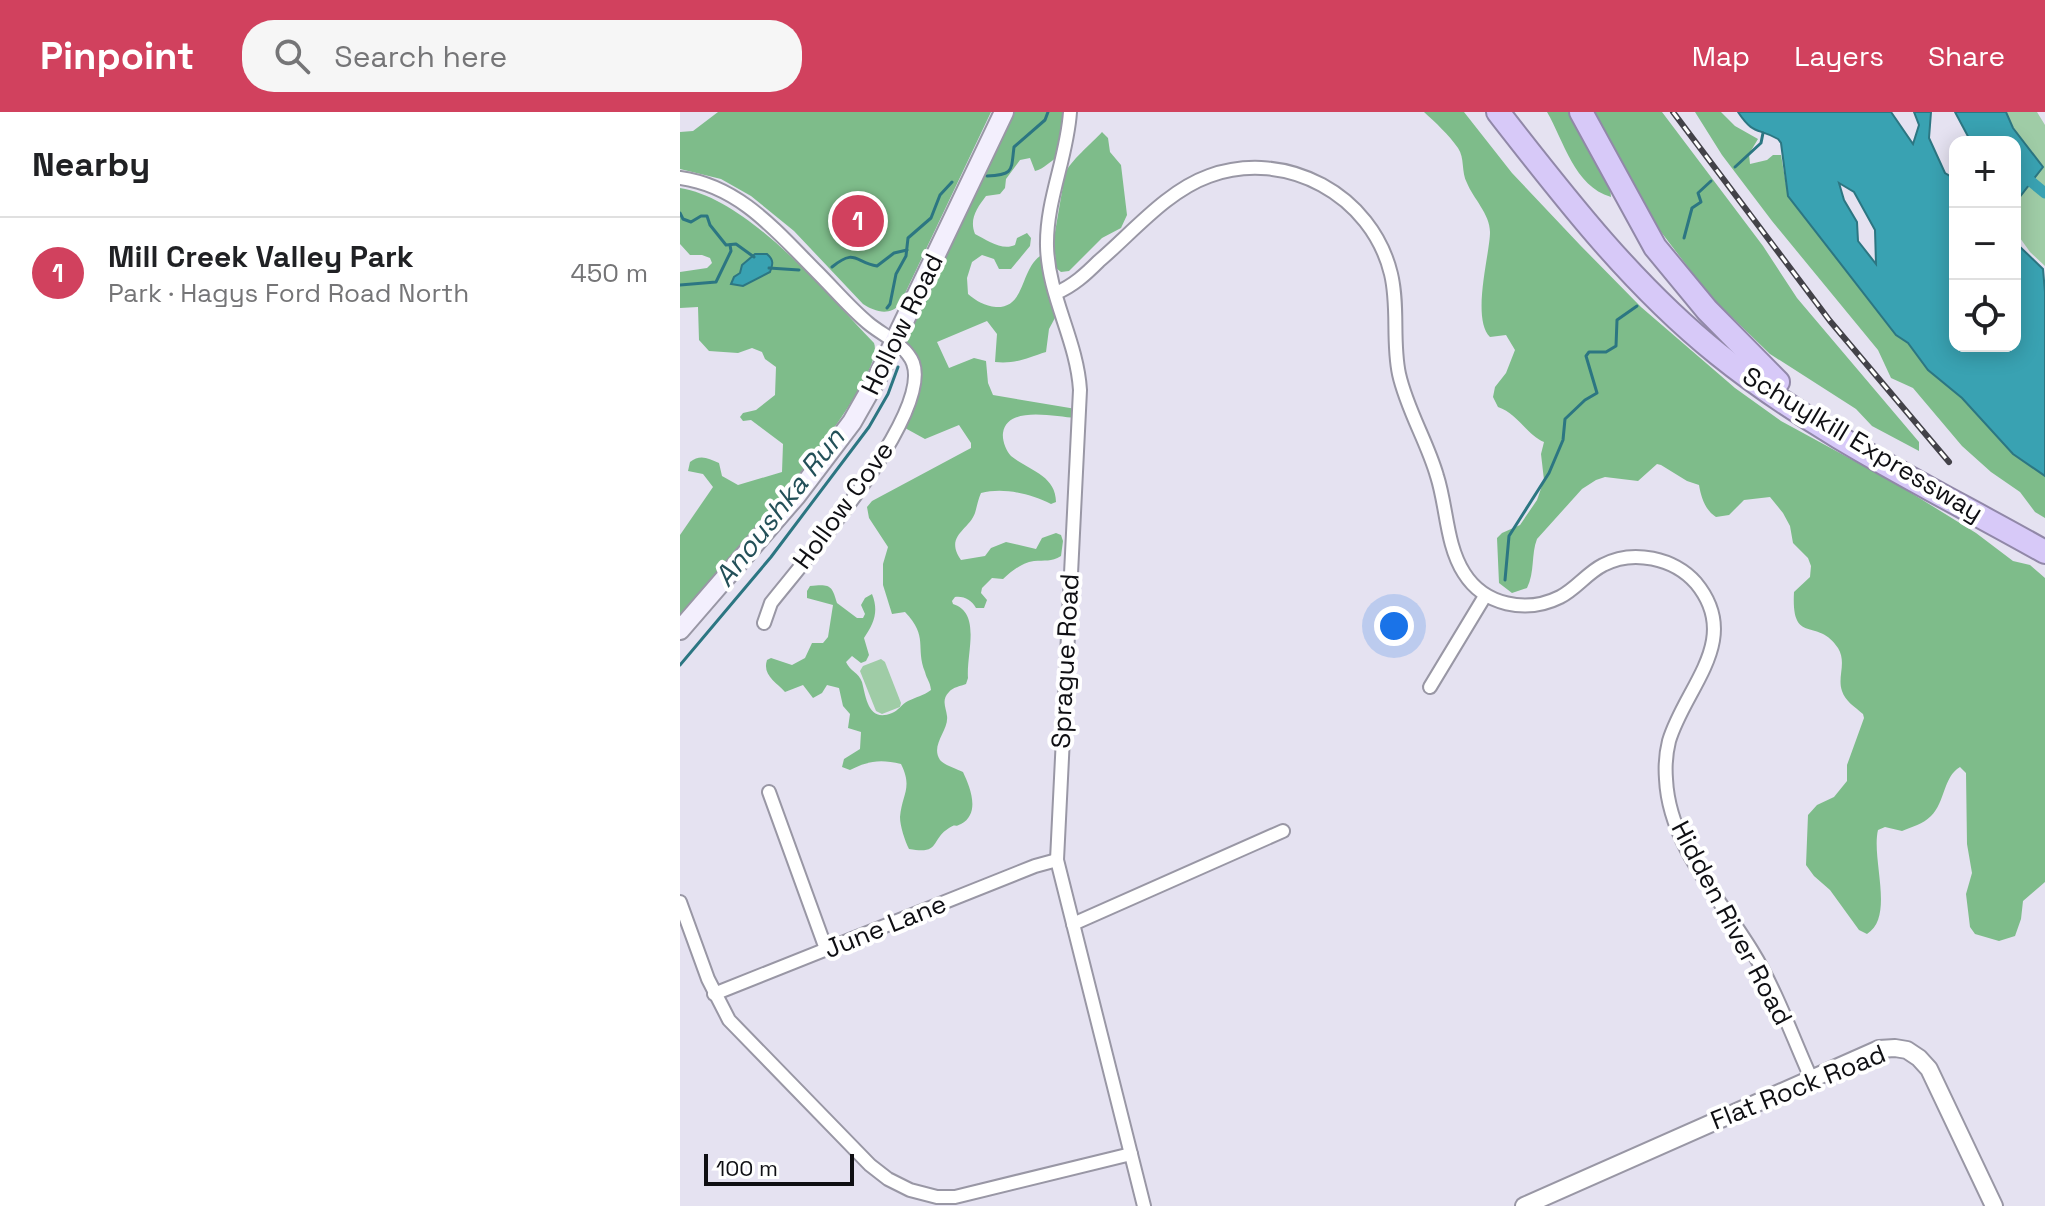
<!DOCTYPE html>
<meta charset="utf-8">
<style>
:root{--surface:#fff;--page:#f6f6f6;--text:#202124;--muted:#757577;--line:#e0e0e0;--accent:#d1415e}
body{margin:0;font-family:"Space Grotesk",sans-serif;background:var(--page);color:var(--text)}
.controls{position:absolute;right:24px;top:24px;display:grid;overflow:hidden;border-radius:16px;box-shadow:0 4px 20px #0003}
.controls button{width:72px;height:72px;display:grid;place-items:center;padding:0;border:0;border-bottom:2px solid var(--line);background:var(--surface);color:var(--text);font:40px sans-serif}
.scale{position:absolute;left:24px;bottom:20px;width:150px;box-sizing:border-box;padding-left:8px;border:4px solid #0f0f13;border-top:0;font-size:22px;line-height:28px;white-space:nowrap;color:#0f0f13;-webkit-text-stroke:6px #fff;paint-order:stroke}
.you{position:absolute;left:714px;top:514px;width:28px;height:28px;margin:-20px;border:6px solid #fff;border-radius:50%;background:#1a73e8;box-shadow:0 0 0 12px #1a73e833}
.badge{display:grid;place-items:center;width:52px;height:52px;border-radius:50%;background:var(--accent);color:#fff;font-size:26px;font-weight:700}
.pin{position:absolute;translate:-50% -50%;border:4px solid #fff;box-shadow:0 2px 8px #0006}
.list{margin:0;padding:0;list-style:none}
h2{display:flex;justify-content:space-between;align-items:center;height:104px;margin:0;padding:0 32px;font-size:34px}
h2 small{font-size:26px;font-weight:400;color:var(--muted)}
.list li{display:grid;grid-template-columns:52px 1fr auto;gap:24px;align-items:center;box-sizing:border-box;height:112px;padding:0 32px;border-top:2px solid var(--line)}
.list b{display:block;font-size:30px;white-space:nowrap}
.list p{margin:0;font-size:26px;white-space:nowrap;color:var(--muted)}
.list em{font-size:26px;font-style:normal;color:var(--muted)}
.icon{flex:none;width:44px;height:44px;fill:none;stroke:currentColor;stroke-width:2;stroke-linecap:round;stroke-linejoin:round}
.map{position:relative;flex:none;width:1365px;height:1094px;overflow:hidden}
header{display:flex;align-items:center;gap:48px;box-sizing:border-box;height:112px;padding:0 40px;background:var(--accent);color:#fff}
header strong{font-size:38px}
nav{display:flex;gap:44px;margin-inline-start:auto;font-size:28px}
.search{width:560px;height:72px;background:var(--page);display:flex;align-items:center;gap:20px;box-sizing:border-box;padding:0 28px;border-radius:32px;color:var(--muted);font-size:30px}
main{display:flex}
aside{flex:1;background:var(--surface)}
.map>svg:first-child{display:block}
.green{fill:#9fcca6}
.forest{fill:#7ebc8a}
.water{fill:#39a2b2;stroke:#2c7682;stroke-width:2;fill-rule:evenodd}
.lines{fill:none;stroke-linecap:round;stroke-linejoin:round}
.stream{stroke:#2c7682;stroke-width:3}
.canal{stroke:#39a2b2;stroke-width:11}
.minor-casing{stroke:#9997a5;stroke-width:16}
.tertiary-casing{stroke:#9997a5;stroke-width:20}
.secondary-casing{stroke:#9997a5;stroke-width:22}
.motorway-casing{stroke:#9188a8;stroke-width:26}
.minor{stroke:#fff;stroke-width:12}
.tertiary{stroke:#fff;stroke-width:16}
.secondary{stroke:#f3effd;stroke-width:18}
.motorway{stroke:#d7c9f8;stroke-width:22}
.rail-casing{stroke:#434249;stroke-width:6}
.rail{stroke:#fff;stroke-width:3;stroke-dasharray:9;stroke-linecap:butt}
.labels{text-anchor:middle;stroke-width:8;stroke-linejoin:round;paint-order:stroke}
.street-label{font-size:26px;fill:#0f0f13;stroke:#fff}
.water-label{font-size:28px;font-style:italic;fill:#235058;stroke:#fff}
</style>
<header>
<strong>Pinpoint</strong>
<div class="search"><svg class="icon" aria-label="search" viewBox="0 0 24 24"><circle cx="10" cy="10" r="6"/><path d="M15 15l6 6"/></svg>Search here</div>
<nav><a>Map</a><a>Layers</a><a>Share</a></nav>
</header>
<main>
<aside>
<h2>Nearby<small></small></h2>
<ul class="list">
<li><span class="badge">1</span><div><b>Mill Creek Valley Park</b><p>Park · Hagys Ford Road North</p></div><em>450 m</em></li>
</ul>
</aside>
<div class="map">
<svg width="1365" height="1094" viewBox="0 0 1365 1094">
<rect width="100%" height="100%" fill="#e5e2f1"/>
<g class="green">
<path d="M1275,0h82l8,13v141l-15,-14 -15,-21v-89h-44z"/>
<path d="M201,547l4,3 16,41 -1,4 -18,7 -6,-3 -16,-40 3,-5z"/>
</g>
<g class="forest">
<path d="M38,0h273l-91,192c-11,13 -26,7 -37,0l-69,-73 -43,-35 -30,-17 -41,-10v-37l13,-1z"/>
<path d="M334,0h51l-5,44c-9,4 -16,13 -25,15l-5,-13 -10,2 -14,19 -1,9 -5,6 -14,2c-9,12 -17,23 -11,38 12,6 27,17 40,11l2,-7 10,-5 4,5 -1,8 -19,23h-12l-5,-10 -12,-4 -10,7 -5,16 1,16c8,7 17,12 28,13 31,1 23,-39 47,-53l13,62 -7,13 -3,23c-19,6 -30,12 -51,10l2,-28 -10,-13 -50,21 12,26 25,-10 12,3 2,22 5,12 83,14 -1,9c-19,-1 -68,-13 -72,15 -1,7 3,18 8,23 17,14 45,19 45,46l-5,2c-20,-10 -47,-17 -70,-11 -3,7 -4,13 -6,20 -6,17 -31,23 -14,47l24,-4 6,-8 15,-6 30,7 6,-11 14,-5 5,2 2,6 -2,15c-10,6 -16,4 -27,5 -13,2 -22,10 -31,18l-11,-1 -10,10 -1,5 6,7 -3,8h-8c-5,-8 -11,-12 -21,-11l-3,4 1,3c29,9 13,50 15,74l-2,6c-5,2 -13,3 -17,8 -8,8 -3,15 -2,24 2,14 -17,29 -7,44 4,5 17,9 23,12 7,15 18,41 -2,52 -8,4 -4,-1 -12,4 -19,12 -8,27 -40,21 -4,-8 -9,-23 -9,-32 2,-23 13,-29 1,-53 -21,-5 -33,-3 -51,6l-8,-3 2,-8 16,-10 1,-17 -13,-4 2,-14 -7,-8 -4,-18 -12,-3 -5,8 -9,5 -10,-13 -18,7c-9,-10 -23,-17 -18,-32l4,-2 21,7 13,-7 7,-15h11l5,-6 5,-32 -26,-7v-7l3,-5c20,-2 22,-1 27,17l20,15h6l2,-4 -4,-9 4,-7 7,-4c7,17 2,30 -8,44l5,17 -3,6 -5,2 -9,-7 -6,6c4,9 13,11 16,20 4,15 6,41 30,31 6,-2 10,-9 16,-12 8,-4 15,-5 23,-11 -1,-9 -4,-10 -6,-18 -10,-25 4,-35 -20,-60l-13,2 -9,-29v-21l5,-17 -19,-29 -2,-11 5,-6 99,-53v-5l-12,-18 -34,14 -20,-11v-4l12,-25 4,-36 -16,-23z"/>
<path d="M744,0h40l48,61 68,72 61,62 94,81 46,33 114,62 81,50 37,28 17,4 15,13v304l-22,19 -2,18 -6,17 -16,5 -24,-7 -5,-7 -4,-33 6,-21 -5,-29 -1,-71 -6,-6c-17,10 -15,36 -29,49 -8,8 -19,11 -29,15l-17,-4 -7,3c-7,29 17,87 -11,104l-8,-4 -29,-40 -16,-14 -8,-11 2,-50 9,-10 17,-8 13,-16v-16l17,-47 -1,-4c-8,-7 -18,-13 -21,-23 -5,-14 5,-28 -4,-43 -21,-32 -47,-1 -44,-56l16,-15 1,-11 -3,-8 -15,-15 -3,-17 -7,-13 -13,-16 -26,3 -15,15 -13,2c-11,-7 -15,-20 -17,-32l-12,-4 -26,-16 -4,-1 -19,17 -33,-4 -9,3 -14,9 -45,50c-6,15 -2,33 -10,49l-15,5 -13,-10 -2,-45 5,-5 18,-8 17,-25 7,-20 -3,-26 3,-12c-18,-8 -27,-29 -46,-35l-5,-10 2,-10 11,-14 9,-23 -9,-15 -16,2c-19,-19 0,-83 0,-105 0,-18 -17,-34 -23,-49 -6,-11 -2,-25 -9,-35 -9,-13 -23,-26 -34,-36z"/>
<path d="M867,0h25l38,76 1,9c-37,-11 -47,-56 -64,-85z"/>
<path d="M912,0h70l101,134 34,52 122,144v9l-47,-25 -16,-17 -86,-55 -60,-58 -52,-68 -57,-96z"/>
<path d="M1015,0h26l14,14 23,13 -9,15 1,10 17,-4 6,-5h8l7,41 108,139 12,8 20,27 34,28 51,56 32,22v42l-10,-6 -15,-20 -29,-20 -29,-26 -49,-58 -22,-10 -13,-28 -106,-129 -50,-66z"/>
<path d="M422,20l6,6 2,14 11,13 6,50 -6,13 -19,10 -33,33 -8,1 -5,-4 -2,-30 11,-64c4,-12 27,-31 37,-42z"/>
<path d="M0,76c69,11 146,105 194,155 15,40 -162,235 -194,273v-81l33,-48 -10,-13 -15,-3 2,-9c10,-8 18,-4 29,1l3,13 16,9 44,-13 1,-28 -32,-24 -8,1 -3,-4 3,-4 13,-3 19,-15 1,-28 -11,-8 -3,-7 -10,-4 -14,5 -29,-2 -10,-11 -1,-33 -18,1v-36l27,-4 5,-5 -2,-5 -8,-3h-12l-10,-11z"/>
</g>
<g class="water">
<path d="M1058,0h153l22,32 6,-19 -5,-13h17l-2,26 16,35 10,6v167h60v-104l28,27 2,23v184l-32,-22 -51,-56 -34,-28 -20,-27 -12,-8 -108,-139 -7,-53 -3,-4c-21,-12 -24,-3 -40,-27zM1159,71l15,9 21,38 1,34 -18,-23 -1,-19 -13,-22z"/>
<path d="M1275,0h51l7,16 30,39 -28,36v-61h-44z"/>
<path d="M75,142h12c7,6 6,10 3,18l-27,14 -12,-2 3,-7 6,-4 2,-8z"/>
</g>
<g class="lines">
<g class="stream">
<path d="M1055,55l26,-24 2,-10"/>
<path d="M307,64c27,-1 24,-5 27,-29l31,-27 3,-8"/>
<path d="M0,101l3,6 8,3 10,-6h6l3,9 16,20 10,-1 18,13"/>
<path d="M1004,126l8,-30 9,-6 -3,-9 13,-12"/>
<path d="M152,155c23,-19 23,-5 45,-1l17,-13 13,-3"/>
<path d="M89,156l30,2"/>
<path d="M0,173l36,-3 15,-31 -1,-6"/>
<path d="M207,196l3,-4 6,-30 10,-18 2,-18 23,-20 9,-23 12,-13"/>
<path d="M825,468l4,-44 40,-63 14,-33 2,-21 20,-19 12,-7 -11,-37 3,-4h17l10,-6 1,-26 20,-14"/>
<path d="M0,553l91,-108 98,-130 19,-33 10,-27"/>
</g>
<path class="canal" d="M1335,54l8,9 22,18"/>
<g class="minor-casing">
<g id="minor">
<path d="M390,0c-3,46 -24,88 -23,134 1,50 30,94 33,144l-23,470 87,346"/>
<path d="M0,66c60,8 97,54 137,94 17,17 33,36 51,51 14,12 38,22 45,40 19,52 -109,198 -142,240l-7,20"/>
<path d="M376,181c17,-7 30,-19 43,-32 34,-29 68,-70 110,-85 77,-28 163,19 182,98 8,33 1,67 8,100 8,36 28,67 38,102 10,31 9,69 27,97 20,32 62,41 96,24 16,-8 27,-24 43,-32 30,-16 71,-7 93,18 47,57 -11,104 -27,158 -3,12 -4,25 -3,38 3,66 54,119 86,172 24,39 40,85 59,127"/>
<path d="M750,575l55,-91"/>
<path d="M89,680l57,157"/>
<path d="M0,790l28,77 21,41 141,145 18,14 22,11 27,7h18l176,-43"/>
<path d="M393,812l210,-93"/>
<path d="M34,882l321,-128 22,-6"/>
</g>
</g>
<g class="tertiary-casing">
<path id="tertiary" d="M844,1094l355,-157 16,-1 12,2 12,8 10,11 65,137"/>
</g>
<g class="secondary-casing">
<path id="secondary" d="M0,518l116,-134 56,-74 25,-44 127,-266"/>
</g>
<g class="motorway-casing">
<g id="motorway">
<path d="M818,0c67,86 134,173 220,242 99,80 217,136 327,198"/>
<path d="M901,0l74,135 52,63 71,72"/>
</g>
</g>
<use href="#minor" class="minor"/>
<use href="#tertiary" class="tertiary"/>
<use href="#secondary" class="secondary"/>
<use href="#motorway" class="motorway"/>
<g class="rail-casing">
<path id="rail" d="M993,0l157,209 119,141"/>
</g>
<use href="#rail" class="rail"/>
</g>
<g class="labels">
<g class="street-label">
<text transform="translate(222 212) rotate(-64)" y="9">Hollow Road</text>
<text transform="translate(1183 332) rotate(31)" y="9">Schuylkill Expressway</text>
<text transform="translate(163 393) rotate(-54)" y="9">Hollow Cove</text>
<text transform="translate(385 549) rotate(-87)" y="9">Sprague Road</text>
<text transform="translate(1052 811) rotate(62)" y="9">Hidden River Road</text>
<text transform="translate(205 814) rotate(-22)" y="9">June Lane</text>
<text transform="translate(1118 975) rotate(-22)" y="9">Flat Rock Road</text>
</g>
<g class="water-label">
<text transform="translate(99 395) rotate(-52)" y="10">Anoushka Run</text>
</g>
</g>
</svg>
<div class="controls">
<button>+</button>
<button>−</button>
<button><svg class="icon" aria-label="locate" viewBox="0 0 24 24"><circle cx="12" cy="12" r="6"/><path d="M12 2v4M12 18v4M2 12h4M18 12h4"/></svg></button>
</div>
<div class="scale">100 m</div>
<div class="you"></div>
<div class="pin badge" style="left:178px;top:109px">1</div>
</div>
</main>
